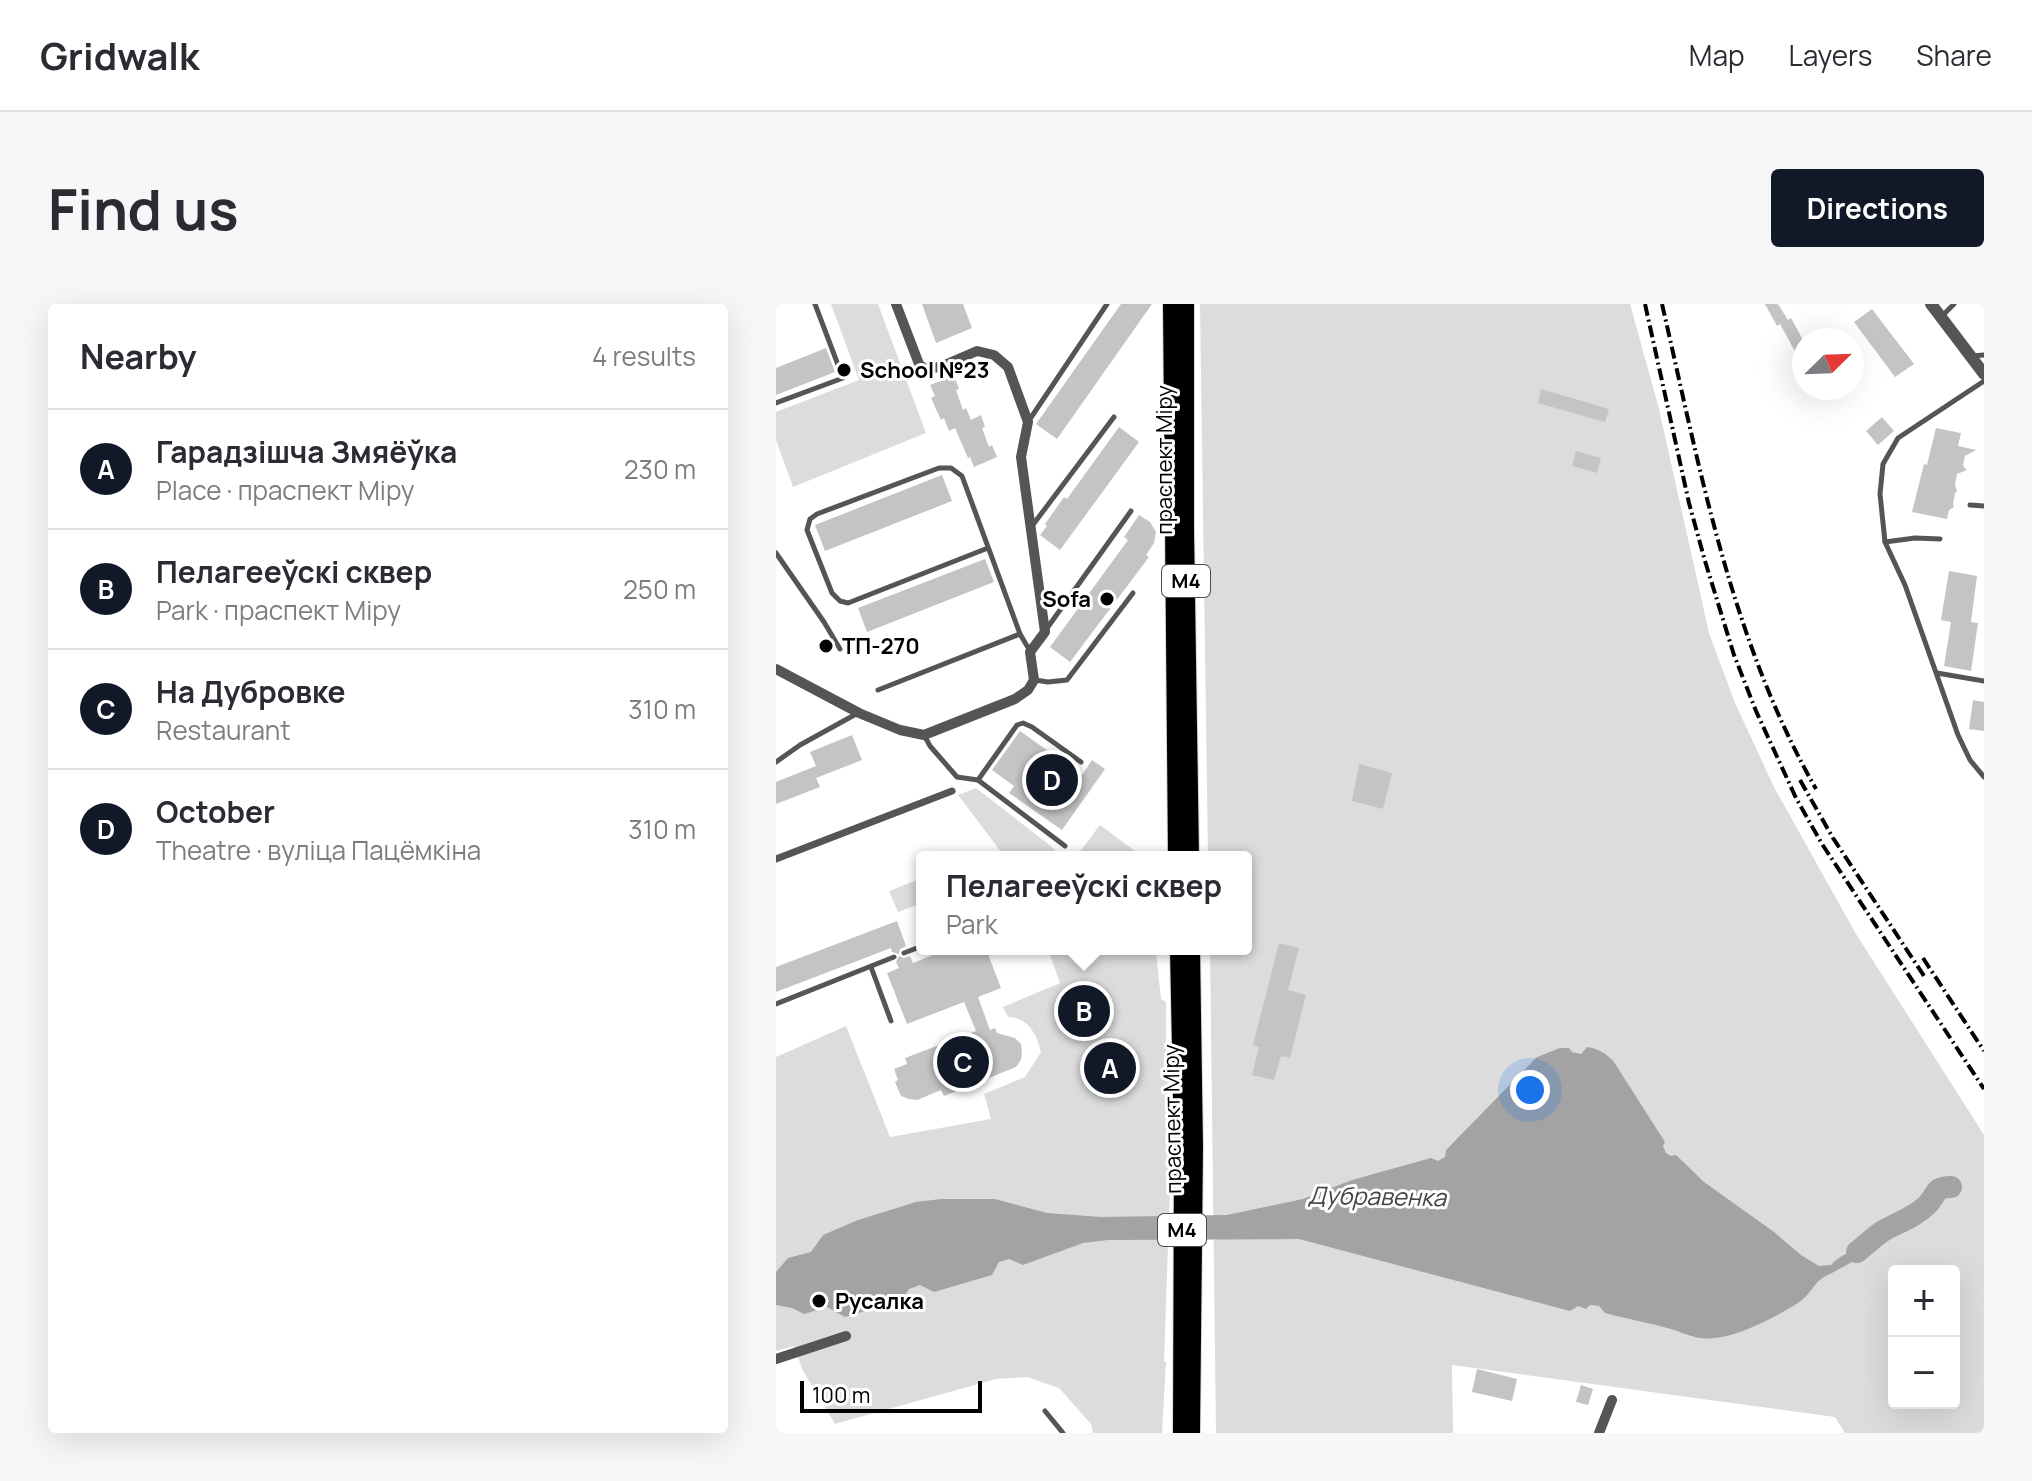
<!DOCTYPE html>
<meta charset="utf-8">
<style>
:root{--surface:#fff;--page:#f7f7f7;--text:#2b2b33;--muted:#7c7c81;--line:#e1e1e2;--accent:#111827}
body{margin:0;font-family:Manrope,sans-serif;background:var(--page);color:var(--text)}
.controls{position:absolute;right:24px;bottom:24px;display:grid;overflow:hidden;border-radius:8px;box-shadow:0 8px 32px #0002}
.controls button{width:72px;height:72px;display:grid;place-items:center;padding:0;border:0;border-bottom:2px solid var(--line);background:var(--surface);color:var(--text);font:40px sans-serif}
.compass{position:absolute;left:1016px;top:24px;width:72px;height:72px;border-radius:50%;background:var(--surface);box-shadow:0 8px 32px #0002;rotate:67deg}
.scale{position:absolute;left:24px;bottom:20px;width:182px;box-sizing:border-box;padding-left:8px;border:4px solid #000;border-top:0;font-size:22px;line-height:28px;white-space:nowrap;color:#000;-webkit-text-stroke:6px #fff;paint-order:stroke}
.you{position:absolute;left:754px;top:786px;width:28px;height:28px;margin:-20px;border:6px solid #fff;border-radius:50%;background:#1a73e8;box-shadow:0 0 0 12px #1a73e833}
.badge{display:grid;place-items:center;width:52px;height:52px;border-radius:50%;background:var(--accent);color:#fff;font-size:26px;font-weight:700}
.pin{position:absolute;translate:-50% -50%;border:4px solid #fff;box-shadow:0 2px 8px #0006}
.popup{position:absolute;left:140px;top:547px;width:336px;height:104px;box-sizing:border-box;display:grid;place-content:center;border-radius:8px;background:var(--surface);filter:drop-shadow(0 2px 6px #0005);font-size:26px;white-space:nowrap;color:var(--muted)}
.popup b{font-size:30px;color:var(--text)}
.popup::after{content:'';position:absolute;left:50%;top:100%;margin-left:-16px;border:16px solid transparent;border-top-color:var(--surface)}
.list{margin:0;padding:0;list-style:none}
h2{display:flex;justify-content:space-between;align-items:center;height:104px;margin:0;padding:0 32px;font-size:34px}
h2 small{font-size:26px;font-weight:400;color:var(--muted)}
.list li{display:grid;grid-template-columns:52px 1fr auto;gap:24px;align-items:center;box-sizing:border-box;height:120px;padding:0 32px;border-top:2px solid var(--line)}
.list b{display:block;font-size:30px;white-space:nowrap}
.list p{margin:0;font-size:26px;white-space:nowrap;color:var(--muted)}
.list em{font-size:26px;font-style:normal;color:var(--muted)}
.map{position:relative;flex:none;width:1208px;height:1129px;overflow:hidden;border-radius:8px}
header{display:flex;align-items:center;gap:48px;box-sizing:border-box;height:112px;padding:0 40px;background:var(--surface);border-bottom:2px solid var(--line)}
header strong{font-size:38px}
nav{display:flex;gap:44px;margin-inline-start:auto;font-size:28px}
.intro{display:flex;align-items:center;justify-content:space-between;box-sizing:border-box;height:192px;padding:0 48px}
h1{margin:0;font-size:56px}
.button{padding:20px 36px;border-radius:8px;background:var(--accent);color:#fff;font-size:28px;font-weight:700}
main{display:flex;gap:48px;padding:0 48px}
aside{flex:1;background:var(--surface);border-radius:8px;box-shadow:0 8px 32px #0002}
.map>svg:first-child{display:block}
.green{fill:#dcdcdc;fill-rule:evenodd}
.water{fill:#a3a3a3}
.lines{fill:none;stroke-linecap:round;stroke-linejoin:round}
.river{stroke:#a3a3a3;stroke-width:22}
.building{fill:#c4c4c4}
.primary-casing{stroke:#dbdbdb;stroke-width:18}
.service{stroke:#555;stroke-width:5}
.pedestrian{stroke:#555;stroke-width:7}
.minor{stroke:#555;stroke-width:10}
.tertiary{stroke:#555;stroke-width:12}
.primary{stroke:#000;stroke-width:16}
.rail{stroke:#000;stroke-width:4;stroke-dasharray:12 4 2 4;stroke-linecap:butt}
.poi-dot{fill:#000;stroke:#fff;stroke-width:3}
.labels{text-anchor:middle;stroke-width:6;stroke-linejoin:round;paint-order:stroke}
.shield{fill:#fff;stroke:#4c4c4c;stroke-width:2}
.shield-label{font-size:20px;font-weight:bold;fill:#000}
.poi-label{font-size:22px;font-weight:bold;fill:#000;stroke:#fff;text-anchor:start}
.street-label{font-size:22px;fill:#000;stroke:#fff}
.water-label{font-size:24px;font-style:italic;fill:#444;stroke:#fff}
</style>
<header>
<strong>Gridwalk</strong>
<nav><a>Map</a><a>Layers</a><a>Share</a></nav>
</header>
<div class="intro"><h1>Find us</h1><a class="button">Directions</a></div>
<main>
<aside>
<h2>Nearby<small>4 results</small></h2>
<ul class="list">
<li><span class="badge">A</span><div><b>Гарадзішча Змяёўка</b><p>Place · праспект Міру</p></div><em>230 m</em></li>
<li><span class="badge">B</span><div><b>Пелагееўскі сквер</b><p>Park · праспект Міру</p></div><em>250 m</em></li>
<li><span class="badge">C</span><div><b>На Дубровке</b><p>Restaurant</p></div><em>310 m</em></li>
<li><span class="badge">D</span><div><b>October</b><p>Theatre · вуліца Пацёмкіна</p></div><em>310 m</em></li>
</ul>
</aside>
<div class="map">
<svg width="1208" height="1129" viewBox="0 0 1208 1129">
<rect width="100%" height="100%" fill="#fff"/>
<g class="green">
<path d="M55,0h47l48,129 -133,54 -17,-47v-28l83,-32z"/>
<path d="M424,0h430l29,105 50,224 26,70 40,86 81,145 128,201v298h-139l-10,-16 -383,-52 1,68h-237l-6,-484h36v-92h-38zM1118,967h60v132h-60z"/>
<path d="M200,484l76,59 3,4c-13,10 -34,6 -50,6l-47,-62z"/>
<path d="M324,521l39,29 -5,3h-58z"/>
<path d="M146,574v25l-24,9 -9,-21z"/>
<path d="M272,645h71l37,3 5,47 5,3v46l6,82 -8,231 2,1 -4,71h-69l-2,-9 -32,-36 -32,-11 -31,2 -161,45 -32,-53 -9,-25 -18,5v-294l70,-31 44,111 101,-18 -7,-25 41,-17 16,-25c-4,-18 -14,-35 -33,-35l-5,-10 57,-24z"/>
</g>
<path class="water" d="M811,743c12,2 19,6 27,15l51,80 -2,4 3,7 5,3 5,-1 28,27 70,50 27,23 18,11 12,-1c6,-7 13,-10 21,-14 10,-7 17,-13 28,-19 -5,21 -39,36 -56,45 -7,4 -11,11 -16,17 -6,7 -13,11 -20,15 -22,13 -61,33 -87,29 -10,-1 -20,-6 -30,-9 -21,-6 -44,-10 -66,-16l-6,-7 -9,-1 -4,4 -8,-3 -8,5 -271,-72 -191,1 -25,3 -60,22 -14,-6 -10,3 -7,13 -58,17 -14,-7 -11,4 -7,11 -57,17 -18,-10 -23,7 -12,-6 -16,-3v-33l12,-14 23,-6 12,-17 35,-15 58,-18 25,-3h54l52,14 54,4 126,-2 76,-16 49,-19 79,-22 7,3 7,-4 1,-7 91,-93 23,-9h9l3,4 9,2z"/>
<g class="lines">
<path class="river" d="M1081,948c9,-7 17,-15 26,-21 14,-8 32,-14 44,-26 11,-11 6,-18 24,-18"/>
</g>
<g class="building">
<path d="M146,0h41l9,24 -36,15z"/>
<path d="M345,0h31l-95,135 -21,-15z"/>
<path d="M989,0h13l10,16 3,-2 13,24v26l-24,-44 -3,2z"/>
<path d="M1096,5l42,55 -19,13 -41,-55z"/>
<path d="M50,44l9,24 -59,23v-27z"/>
<path d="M178,72l5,13 -3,1 7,20 3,-2 5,12 10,-5 4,12 -3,1 7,19 3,-2 5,12 -23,10 -4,-10 -2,1 -13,-30 -6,3 -5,-13 -3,2 -10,-22 4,-2 -5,-11z"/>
<path d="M765,85l68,20 -4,13 -67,-19z"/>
<path d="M1106,113l12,14 -16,14 -12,-14z"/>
<path d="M343,123l20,15 -79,108 -20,-15 7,-9 -2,-2 19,-27 3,2z"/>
<path d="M1160,124l25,5 -3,13 18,4 -11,6 -2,10 4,4 -10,4 -2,11 2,7 -2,1 -2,11 1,3 -5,3 -2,9 -35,-7 12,-48 3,1z"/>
<path d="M800,147l25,7 -4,15 -25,-7z"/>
<path d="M166,171l10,26 -127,50 -10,-26z"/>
<path d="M363,211l11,7 6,10 -2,11 -8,12 3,2 -79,105 -20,-15 78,-107 -4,-3z"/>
<path d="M209,255l9,23 -127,50 -9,-24z"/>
<path d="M1173,267l28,5 -6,46 7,1 -7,48 -27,-5 7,-44 -10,-2z"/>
<path d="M1197,396l11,2v29l-15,-2z"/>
<path d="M244,427l62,44 10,-15 13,9 -43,61 -53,-37 5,-7 -22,-16z"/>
<path d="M76,431l10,25 -46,18 4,9 -44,17v-22l40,-16 -6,-14z"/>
<path d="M583,460l33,9 -9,36 -31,-8z"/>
<path d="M121,617l9,25 -6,3 -1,5 -7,-2 -1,-4 -115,44v-25z"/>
<path d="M503,639l20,5 -11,42 18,5 -16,63 -9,-2 -7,24 -22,-5 7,-28 -6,-2z"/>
<path d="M172,645h38l15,39 -23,9 12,33 5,-2 2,5 18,5 6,6 1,9 -1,7 -5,7 -72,29 -3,-6 -24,10 -8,-1 -8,-3 -6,-14 3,-2 -4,-11 13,-5 -2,-6 71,-27 -12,-29 -57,22 -20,-51 12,-5 -3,-6 3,-6 5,2 6,-2 3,7z"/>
<path d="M701,1065l40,10 -5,22 -40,-9z"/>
<path d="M805,1081l12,4 -5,16 -12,-3z"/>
</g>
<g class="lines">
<g class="primary-casing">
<g id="primary">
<path d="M395,0l5,553"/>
<path d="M410,0v225l5,328"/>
<path d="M402,645l4,198 -1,286"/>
<path d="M416,645l3,198 -3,286"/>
</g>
</g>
<g class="service">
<path d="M1165,13l13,-13"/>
<path d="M1195,52l13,-1"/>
<path d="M1208,77l-86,57 -15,26 -3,30 5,48 20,43 53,150 12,25 14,17"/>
<path d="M0,99l67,-25 -28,-74"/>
<path d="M252,118l79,-118"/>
<path d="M1194,201l14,1"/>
<path d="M256,222l82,-109"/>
<path d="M1109,238l30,-4 25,1"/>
<path d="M212,244l-140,55 -8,-2 -8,-8 -25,-63 3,-11 7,-5 122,-46h12l11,8 58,158 10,17"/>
<path d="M0,249l48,69 16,27"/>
<path d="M269,327l86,-120"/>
<path d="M1161,369l47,8"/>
<path d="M259,376l13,2 19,-2 66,-87"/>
<path d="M102,386l142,-56"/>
<path d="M148,431l6,11 27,31 21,3"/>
<path d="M0,458l24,-17 58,-32"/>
<path d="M289,542l-87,-66 39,-55 6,-2 9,4 49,35"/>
<path d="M128,649l18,-7"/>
<path d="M95,663l20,54"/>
<path d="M0,700l118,-47"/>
<path d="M269,1107l18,22"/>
</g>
<path class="pedestrian" d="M0,555l176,-68"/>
<g class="minor">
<path d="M0,365l83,44 41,17 24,5 91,-36 13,-9 6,-10 -4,-28 15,-20 -24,-175 7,-35 -20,-55 -14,-12 -17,-4 -37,16 -15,2 -6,-5 -23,-60"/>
<path d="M0,1055l70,-23"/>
<path d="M823,1129l13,-33"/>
</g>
<path class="tertiary" d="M1155,0l53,70"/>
<use href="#primary" class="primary"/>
<g class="rail">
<path d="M869,0l44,199 16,58 29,94 22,56 40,87 26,46 162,245"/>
<path d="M886,0c38,165 69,336 154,485"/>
<path d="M1024,476l33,58 91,138"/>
<path d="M1147,654l61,93"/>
</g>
</g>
<g class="poi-dot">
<circle cx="68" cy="66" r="8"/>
<circle cx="331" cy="295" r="8"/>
<circle cx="50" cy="342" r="8"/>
<circle cx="43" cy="997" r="8"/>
</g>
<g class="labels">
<g class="shield">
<rect x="386" y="261" width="48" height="32" rx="6"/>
<rect x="382" y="910" width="48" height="32" rx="6"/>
</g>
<g class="shield-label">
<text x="410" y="284">М4</text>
<text x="406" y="933">М4</text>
</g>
<g class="poi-label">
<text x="84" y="74">School №23</text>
<text x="315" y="303" text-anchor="end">Sofa</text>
<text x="66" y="350">ТП-270</text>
<text x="59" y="1005">Русалка</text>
</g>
<g class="street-label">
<text transform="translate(388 156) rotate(-90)" y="8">праспект Міру</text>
<text transform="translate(396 815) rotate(-91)" y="8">праспект Міру</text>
</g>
<g class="water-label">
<text transform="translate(601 893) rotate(1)" y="8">Дубравенка</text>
</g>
</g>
</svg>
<div class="controls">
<button>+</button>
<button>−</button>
</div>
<svg class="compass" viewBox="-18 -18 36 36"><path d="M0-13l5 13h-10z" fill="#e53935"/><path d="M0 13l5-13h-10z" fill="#7c7c81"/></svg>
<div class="scale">100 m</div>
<div class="you"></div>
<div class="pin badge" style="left:334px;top:764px">A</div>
<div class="pin badge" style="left:308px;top:707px">B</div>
<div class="popup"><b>Пелагееўскі сквер</b>Park</div>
<div class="pin badge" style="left:187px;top:758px">C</div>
<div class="pin badge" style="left:276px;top:476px">D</div>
</div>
</main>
